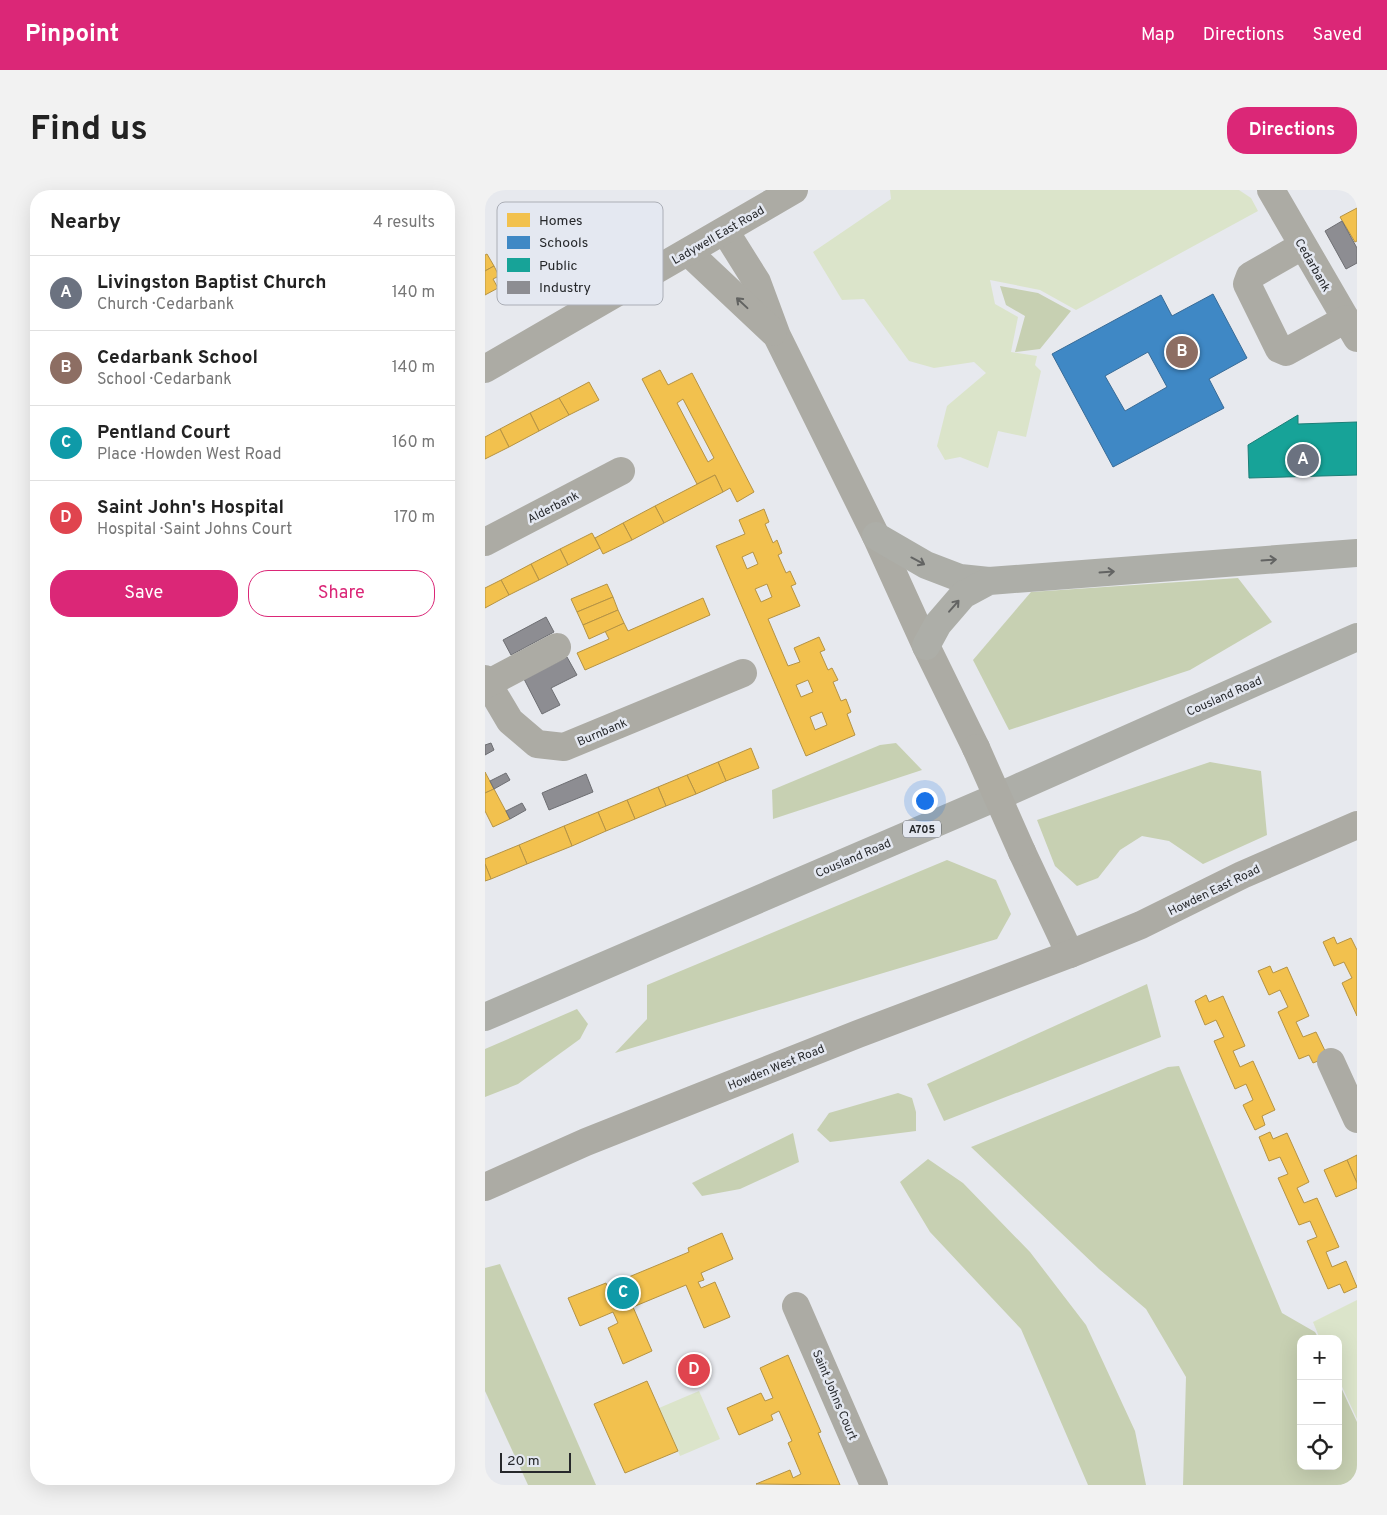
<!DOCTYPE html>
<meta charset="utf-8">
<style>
:root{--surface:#fff;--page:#f2f2f2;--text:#222;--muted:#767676;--line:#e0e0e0;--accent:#db2777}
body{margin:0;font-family:Overpass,sans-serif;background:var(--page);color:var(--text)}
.controls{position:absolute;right:15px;bottom:15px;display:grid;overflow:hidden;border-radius:10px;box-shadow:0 5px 20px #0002}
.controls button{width:45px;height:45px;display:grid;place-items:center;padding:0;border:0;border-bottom:1px solid var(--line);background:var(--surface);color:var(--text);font:25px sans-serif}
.scale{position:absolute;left:15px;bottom:12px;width:71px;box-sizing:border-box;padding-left:5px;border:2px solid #26282b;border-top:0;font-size:14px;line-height:18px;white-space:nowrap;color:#26282b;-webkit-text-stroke:4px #e4e8f1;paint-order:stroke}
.you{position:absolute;left:439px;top:610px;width:18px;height:18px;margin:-12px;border:4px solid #fff;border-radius:50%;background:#1a73e8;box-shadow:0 0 0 8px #1a73e833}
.badge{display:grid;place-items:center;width:32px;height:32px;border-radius:50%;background:var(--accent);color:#fff;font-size:16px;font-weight:700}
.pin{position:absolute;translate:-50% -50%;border:2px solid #fff;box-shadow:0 1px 5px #0006}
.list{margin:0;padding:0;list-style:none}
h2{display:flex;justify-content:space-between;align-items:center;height:65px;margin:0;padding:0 20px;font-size:21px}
h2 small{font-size:16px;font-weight:400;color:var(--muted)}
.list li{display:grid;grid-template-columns:32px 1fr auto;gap:15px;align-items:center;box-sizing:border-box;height:75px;padding:0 20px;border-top:1px solid var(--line)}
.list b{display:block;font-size:19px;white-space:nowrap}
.list p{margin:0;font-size:16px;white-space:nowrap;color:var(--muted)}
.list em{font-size:16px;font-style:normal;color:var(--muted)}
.actions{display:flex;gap:10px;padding:15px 20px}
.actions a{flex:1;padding:11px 0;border:1px solid var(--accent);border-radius:20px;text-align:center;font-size:18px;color:var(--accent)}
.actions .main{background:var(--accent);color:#fff}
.icon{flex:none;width:28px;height:28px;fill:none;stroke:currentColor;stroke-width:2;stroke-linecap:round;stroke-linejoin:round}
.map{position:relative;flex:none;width:872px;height:1295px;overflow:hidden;border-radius:20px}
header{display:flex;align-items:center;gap:30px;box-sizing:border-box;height:70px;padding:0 25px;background:var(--accent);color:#fff}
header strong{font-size:24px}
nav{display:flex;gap:28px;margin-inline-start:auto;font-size:18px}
.intro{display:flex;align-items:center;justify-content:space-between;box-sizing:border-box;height:120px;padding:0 30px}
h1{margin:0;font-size:35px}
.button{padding:12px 22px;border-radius:20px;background:var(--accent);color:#fff;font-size:18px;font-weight:700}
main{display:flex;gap:30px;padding:0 30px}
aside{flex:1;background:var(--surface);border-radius:20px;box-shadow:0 5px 20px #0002}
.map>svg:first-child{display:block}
.green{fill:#dbe4ca}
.forest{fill:#c7d0b2}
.homes{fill:#f2c14e;stroke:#b59344;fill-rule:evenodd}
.schools{fill:#3f88c5;stroke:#386b97;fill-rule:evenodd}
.public{fill:#17a398;stroke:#1c7e77}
.industry{fill:#8d8d92;stroke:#6e6f73}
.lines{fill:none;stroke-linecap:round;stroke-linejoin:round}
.minor{stroke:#acaba4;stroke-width:28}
.major{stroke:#adaea8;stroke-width:28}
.minor-bridge{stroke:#acaba4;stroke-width:28}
.oneway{stroke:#626361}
.oneway2{stroke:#636463}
.labels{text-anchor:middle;stroke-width:5;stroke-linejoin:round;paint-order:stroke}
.shield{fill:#e4e8f1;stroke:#5f6266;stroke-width:1}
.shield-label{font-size:11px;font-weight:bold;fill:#26282b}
.street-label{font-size:12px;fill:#26282b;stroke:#e4e8f1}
.key{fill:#e4e8f1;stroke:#abaeb6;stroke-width:1}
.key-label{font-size:14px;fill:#26282b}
</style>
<header>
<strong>Pinpoint</strong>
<nav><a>Map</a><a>Directions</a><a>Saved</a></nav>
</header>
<div class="intro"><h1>Find us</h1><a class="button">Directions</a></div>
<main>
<aside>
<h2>Nearby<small>4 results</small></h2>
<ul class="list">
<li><span class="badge" style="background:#6b7280">A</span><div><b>Livingston Baptist Church</b><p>Church · Cedarbank</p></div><em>140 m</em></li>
<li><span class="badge" style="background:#8d6e63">B</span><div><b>Cedarbank School</b><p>School · Cedarbank</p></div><em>140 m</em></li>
<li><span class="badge" style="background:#0f9aa8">C</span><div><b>Pentland Court</b><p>Place · Howden West Road</p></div><em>160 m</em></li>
<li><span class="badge" style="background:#e0444e">D</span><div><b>Saint John's Hospital</b><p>Hospital · Saint Johns Court</p></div><em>170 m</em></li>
</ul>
<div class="actions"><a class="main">Save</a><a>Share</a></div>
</aside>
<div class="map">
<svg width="872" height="1295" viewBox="0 0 872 1295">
<rect width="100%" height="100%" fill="#e7e9ee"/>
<g class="green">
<path d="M405,0h349l12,8 7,13 -182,99 -36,-20 -50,-10 5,24 23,13 -7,35 26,4 -2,9 6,6 -15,66 -28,-6 -10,37 -28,-11 -15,3 -8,-14 10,-40 39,-33 -12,-11 -40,6 -25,-7 -45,-62 -22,1 -29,-48 78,-53z"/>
<path d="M872,1110v119l-19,-41v-39h-18l-7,-17z"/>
<path d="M214,1201l21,48 -40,17 -21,-48z"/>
</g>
<g class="forest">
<path d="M515,96l38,7 33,18 -31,38 -25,3 10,-36 -19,-11z"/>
<path d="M753,388l34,44 -82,48 -181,60 -36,-70 58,-68z"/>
<path d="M411,553l26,27 -149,49 -1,-29 108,-45z"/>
<path d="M725,572l51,9 6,64 -64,29 -34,-23 -27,-5 -22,14 -22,28 -21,8 -22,-20 -18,-46z"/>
<path d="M462,670l49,20 15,34 -14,25 -382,114 32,-34v-34z"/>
<path d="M662,794l14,53 -217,84 -17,-37z"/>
<path d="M92,819l11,15 -8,15 -62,45 -33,13v-48z"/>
<path d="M694,876l103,247 33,19 4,7h-18v127h37v-85l19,41v59l-12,4h-162l3,-108 -40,-68 -47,-40 -128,-122 197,-80z"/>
<path d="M413,903l14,5 4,14v19l-86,11 -13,-12 12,-17z"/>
<path d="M308,943l6,29 -59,27 -38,7 -10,-13z"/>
<path d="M443,969l35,24 67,69 56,73 49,106 11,54h-58l-67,-156 -91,-97 -30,-50z"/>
<path d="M15,1074l96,221h-68l-43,-94v-123z"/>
</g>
<g class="homes">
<path d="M872,18v33l-2,1 -15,-25z"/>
<path d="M2,64l7,12 -9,5v-16z"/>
<path d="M9,76l5,10 -6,3 5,9 -13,7v-24z"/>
<path d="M175,180l8,15 24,-12 62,119 -17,10 -7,-14 -7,4 -8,-17 -18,9 -55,-105zM198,209l31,59 -6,4 -31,-59z"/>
<path d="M104,192l10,18 -30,15 -10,-17z"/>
<path d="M74,208l10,17 -30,16 -9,-18z"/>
<path d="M45,223l9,18 -30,16 -9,-18z"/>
<path d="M15,239l9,18 -24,12v-22z"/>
<path d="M230,285l8,17 -59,31 -9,-17z"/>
<path d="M170,316l9,17 -32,17 -9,-17z"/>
<path d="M279,319l5,13 -4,2 8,19 4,-3 5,13 -4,2 8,18 4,-2 6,13 -5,2 9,20 -32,13 20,47 12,-4 -6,-14 25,-11 6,13 -5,2 8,18 4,-2 6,12 -5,2 8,19 5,-2 5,13 -4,2 8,21 -49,21 -90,-210 29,-12 -6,-14zM268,362l5,12 -11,5 -5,-12zM282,394l5,13 -11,5 -6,-13zM323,490l5,12 -12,5 -5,-12zM337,522l5,13 -12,5 -5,-13z"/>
<path d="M138,333l9,17 -29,14 -8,-16z"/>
<path d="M107,343l8,15 -32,17 -8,-16z"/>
<path d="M75,359l8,16 -29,15 -8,-16z"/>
<path d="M46,374l8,16 -30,15 -8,-15z"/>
<path d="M16,390l8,15 -24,13v-20z"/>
<path d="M122,394l6,13 -36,15 -6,-13z"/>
<path d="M128,407l5,13 -35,15 -6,-13z"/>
<path d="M218,408l7,17 -125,55 -8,-17 32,-14 -4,-8 19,-8 4,8z"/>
<path d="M133,420l6,13 -35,16 -6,-14z"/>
<path d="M266,558l8,20 -33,13 -8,-19z"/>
<path d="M233,572l8,19 -30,13 -9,-19z"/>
<path d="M0,582l9,17 -9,4z"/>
<path d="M202,585l9,19 -30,12 -8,-19z"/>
<path d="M173,597l8,19 -31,13 -8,-19z"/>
<path d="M9,599l16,30 -17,8 -8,-16v-18z"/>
<path d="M142,610l8,19 -29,12 -8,-19z"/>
<path d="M113,622l8,19 -34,15 -8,-20z"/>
<path d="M79,636l8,20 -45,18 -8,-19z"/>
<path d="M34,655l8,19 -36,15 -6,-15v-5z"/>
<path d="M0,674l6,15 -6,2z"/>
<path d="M849,747l3,7 14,-6 6,12v66l-15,-33 10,-5 -8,-16 -10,4 -11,-24z"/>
<path d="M785,776l3,7 14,-6 22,49 -13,6 7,15 13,-5 12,25 -15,6 -4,-8 -10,4 -21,-47 10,-5 -8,-17 -11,5 -11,-24z"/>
<path d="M721,805l3,7 14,-6 22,50 -12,5 7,16 13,-6 22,49 -13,6 3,9 -10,5 -12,-25 10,-5 -7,-16 -11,5 -21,-48 10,-4 -8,-17 -11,5 -10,-24z"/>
<path d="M785,942l3,7 14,-6 22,49 -12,6 7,15 13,-5 22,49 -13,5 6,15 14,-6 11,26 -13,6 -4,-9 -12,5 -21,-48 10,-4 -7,-16 -11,4 -21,-47 10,-4 -8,-17 -11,4 -10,-24z"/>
<path d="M872,965v28l-10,-23z"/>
<path d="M862,970l10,23v5l-21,9 -12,-27z"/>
<path d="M237,1043l11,26 -32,14 3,7 -6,2 3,6 14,-6 15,35 -26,11 -18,-43 -53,22 19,44 -29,13 -15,-36 10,-5 -5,-11 -33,14 -12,-28 38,-15 1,3 82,-34 -1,-4z"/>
<path d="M303,1165l33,77 -3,1 22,52 -84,-1 34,-14 3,8 8,-4 -13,-31 4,-2 -13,-30 -8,4 2,5 -34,15 -12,-27 34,-15 4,8 8,-3 -13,-30z"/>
<path d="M162,1191l31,70 -53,22 -31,-69z"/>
</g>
<path class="schools" d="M728,104l34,64 -38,21 15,29 -111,59 -61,-113 109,-59 11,21zM663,162l19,35 -42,24 -20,-35z"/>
<path class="public" d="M813,225v9l59,-2v53l-108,3 -1,-33z"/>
<g class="industry">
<path d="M857,31l15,27v15l-11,6 -21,-38z"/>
<path d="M61,427l8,15 -43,23 -8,-15z"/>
<path d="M82,467l10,18 -26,13 9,17 -18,9 -18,-35z"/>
<path d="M6,553l3,7 -9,5v-10z"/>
<path d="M21,583l4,7 -16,9 -4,-8z"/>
<path d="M101,584l7,18 -44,18 -7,-17z"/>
<path d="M37,613l4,7 -16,9 -4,-8z"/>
</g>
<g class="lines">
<g class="minor">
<path d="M786,0l86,148"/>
<path d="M240,41l32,51 20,54 99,200 50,110 50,102"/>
<path d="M817,56l-52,30 -3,8 32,65 7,3 60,-33"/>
<path d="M203,62l85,80"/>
<path d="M0,179l309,-179"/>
<path d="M0,352l136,-71"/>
<path d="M0,489l25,42 27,23 27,3 179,-74"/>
<path d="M0,495l72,-38"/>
<path d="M537,662l48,102"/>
<path d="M846,872l26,57"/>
<path d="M0,997l101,-45 272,-108 212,-80 71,-29 101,-50 115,-50"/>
<path d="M311,1116l78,179"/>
</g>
<g class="major">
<path d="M391,346l50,29 34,13 29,3"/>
<path d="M441,456l12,-22 25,-29 26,-14 368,-28"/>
<path d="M0,827l530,-228 342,-152"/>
</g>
<path class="minor-bridge" d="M491,558l46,104"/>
</g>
<defs><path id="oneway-shaft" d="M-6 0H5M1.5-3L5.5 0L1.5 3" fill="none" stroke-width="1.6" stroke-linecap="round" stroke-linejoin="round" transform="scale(1.25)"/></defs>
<use class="oneway" href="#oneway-shaft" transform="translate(257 113) rotate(-137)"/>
<g class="oneway2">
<use href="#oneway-shaft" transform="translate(784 370) rotate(-4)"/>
<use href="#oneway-shaft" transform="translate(433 371) rotate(28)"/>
<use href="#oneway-shaft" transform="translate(622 382) rotate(-4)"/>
<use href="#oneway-shaft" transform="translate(469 416) rotate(-49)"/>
</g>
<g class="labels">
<rect class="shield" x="418" y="630.5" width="38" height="17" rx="4"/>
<g class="shield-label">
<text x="437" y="643">A705</text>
</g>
<g class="street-label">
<text transform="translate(233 45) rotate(-30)" y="4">Ladywell East Road</text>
<text transform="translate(828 75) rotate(60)" y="4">Cedarbank</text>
<text transform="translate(68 317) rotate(-27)" y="4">Alderbank</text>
<text transform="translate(739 506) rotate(-24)" y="4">Cousland Road</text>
<text transform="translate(117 542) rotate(-23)" y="4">Burnbank</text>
<text transform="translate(368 668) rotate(-23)" y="4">Cousland Road</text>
<text transform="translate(729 700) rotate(-26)" y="4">Howden East Road</text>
<text transform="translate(291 877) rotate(-22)" y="4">Howden West Road</text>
<text transform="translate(350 1205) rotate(67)" y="4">Saint Johns Court</text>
</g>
</g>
<rect x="12" y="12" width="166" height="103" rx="8" class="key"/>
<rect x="22" y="23" width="23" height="14" fill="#f2c14e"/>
<rect x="22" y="46" width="23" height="13" fill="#3f88c5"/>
<rect x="22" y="68" width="23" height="14" fill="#17a398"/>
<rect x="22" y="91" width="23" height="13" fill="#8d8d92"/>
<g class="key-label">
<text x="54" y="35">Homes</text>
<text x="54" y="57">Schools</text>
<text x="54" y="80">Public</text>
<text x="54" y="102">Industry</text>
</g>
</svg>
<div class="controls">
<button>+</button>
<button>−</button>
<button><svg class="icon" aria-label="locate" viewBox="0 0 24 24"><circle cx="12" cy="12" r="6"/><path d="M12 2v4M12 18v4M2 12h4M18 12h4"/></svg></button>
</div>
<div class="scale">20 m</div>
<div class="you"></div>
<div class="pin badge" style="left:818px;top:270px;background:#6b7280">A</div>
<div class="pin badge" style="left:697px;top:162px;background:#8d6e63">B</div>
<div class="pin badge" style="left:138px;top:1103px;background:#0f9aa8">C</div>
<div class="pin badge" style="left:209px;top:1180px;background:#e0444e">D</div>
</div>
</main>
